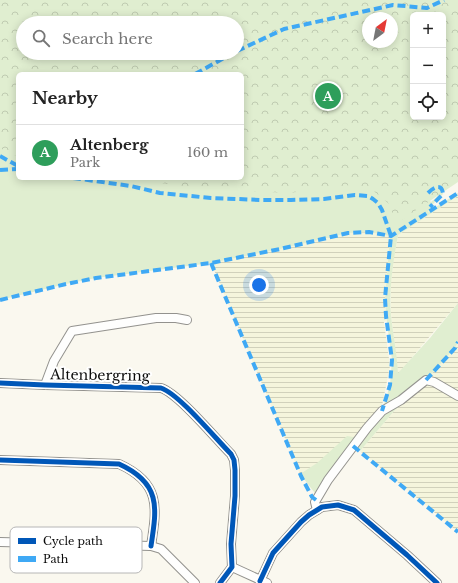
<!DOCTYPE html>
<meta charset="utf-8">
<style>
:root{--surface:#fff;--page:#f6f6f6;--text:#222;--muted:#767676;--line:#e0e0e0;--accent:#b45309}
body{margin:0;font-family:"Libre Baskerville",serif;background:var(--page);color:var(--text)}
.controls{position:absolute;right:12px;top:12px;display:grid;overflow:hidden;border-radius:6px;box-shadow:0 2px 10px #0003}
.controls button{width:36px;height:36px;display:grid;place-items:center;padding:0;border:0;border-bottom:1px solid var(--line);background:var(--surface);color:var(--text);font:20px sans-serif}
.compass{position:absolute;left:362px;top:12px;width:36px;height:36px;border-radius:50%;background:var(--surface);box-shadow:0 2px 10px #0003;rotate:32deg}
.you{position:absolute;left:259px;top:285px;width:14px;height:14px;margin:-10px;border:3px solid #fff;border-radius:50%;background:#1a73e8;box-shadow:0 0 0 6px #1a73e833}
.badge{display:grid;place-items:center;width:26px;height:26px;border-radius:50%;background:var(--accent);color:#fff;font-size:13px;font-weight:700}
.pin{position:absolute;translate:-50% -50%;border:2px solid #fff;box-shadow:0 1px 4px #0006}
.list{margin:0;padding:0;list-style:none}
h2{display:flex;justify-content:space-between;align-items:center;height:52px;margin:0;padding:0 16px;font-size:17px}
h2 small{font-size:13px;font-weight:400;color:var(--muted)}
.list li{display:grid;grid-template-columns:26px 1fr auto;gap:12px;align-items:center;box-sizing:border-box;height:56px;padding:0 16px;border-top:1px solid var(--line)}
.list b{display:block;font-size:15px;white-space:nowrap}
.list p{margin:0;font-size:13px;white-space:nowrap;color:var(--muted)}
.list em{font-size:13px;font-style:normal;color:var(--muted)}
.icon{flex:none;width:22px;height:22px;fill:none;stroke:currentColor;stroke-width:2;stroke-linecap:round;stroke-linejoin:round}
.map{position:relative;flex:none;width:458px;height:583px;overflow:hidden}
.search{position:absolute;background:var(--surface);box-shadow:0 2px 10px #0003;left:16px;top:16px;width:228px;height:44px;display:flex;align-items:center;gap:10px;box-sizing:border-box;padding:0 14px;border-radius:22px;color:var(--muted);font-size:15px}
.panel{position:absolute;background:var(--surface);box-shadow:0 2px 10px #0003;left:16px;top:72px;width:228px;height:108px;border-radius:6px}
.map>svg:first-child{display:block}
.farmland{fill:url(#farmland-rules)}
.grass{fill:#e0eed0;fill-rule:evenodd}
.park{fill:url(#park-crowns);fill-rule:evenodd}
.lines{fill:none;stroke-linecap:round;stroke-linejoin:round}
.minor-casing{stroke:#93928e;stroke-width:10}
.minor{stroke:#fefefd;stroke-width:8}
.quiet{stroke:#3fa9f5;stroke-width:4;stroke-dasharray:8 4;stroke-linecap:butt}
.cycleway-casing{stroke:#fff;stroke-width:8}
.cycleway{stroke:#0057b8;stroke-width:5}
.labels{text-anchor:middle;stroke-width:4;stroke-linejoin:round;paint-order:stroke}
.street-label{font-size:14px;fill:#0b0b0b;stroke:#fff}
.key{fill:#fff;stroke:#b6b6b6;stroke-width:1}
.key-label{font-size:11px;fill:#0b0b0b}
</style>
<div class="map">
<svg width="458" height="583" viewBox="0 0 458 583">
<defs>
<pattern id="farmland-rules" width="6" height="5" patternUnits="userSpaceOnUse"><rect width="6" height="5" fill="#f5f5dc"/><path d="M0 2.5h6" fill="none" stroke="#d1d1bb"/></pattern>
<pattern id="park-crowns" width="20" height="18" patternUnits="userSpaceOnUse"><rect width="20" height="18" fill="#e0eed0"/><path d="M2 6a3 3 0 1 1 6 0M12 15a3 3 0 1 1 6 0" fill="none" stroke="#bfcbb1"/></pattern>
</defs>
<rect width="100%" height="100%" fill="#faf8ef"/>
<g class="farmland">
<path d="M458,196v107l-60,71 -7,-60v-31l3,-29 4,-19z"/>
<path d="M369,232l22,4 -6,62 1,23 -2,1 6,44 -9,45 -25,28 -56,35 -89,-211 69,-14 68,-16z"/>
<path d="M458,342v52l-32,-14 29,-32z"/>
<path d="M426,386h8l24,13v133l-98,-81 35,-41 25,-22z"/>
</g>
<path class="grass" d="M0,0h288l154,190 1,4 -10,10 -5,8 30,-19v3l-60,39c-5,27 -9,53 -7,80 2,19 6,39 7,58l32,-35 28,-35v39l-3,6 -29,32 8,6h-8l-6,2 -15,13 -10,9 -35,41 -6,-5 -36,51 -18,-23 17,-11 30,-27 12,2 23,-27 8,-26 2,-25 -6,-44 -1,-18 5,-62 -21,-4 -21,1 -68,16 -69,14 -115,15 -30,6 -66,16zM23,23h214v30h-214zM18,74h224v104h-224zM434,190l4,6 -7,6 -3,-3z"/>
<path class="park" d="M0,0h458v182l-61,41 -9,-20 -17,-14 -20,-4 -62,8 -83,-4 -84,-11h120v-104h-224v83l-18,-9zM413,15h30v102h-30zM368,18h24v24h-24zM23,23h214v30h-214z"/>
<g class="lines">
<g class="minor-casing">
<g id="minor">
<path d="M0,383l45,2 116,3c18,6 54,50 70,66l3,6 1,10v26l-4,48 1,23 -12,16"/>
<path d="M45,385l9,-24 18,-30 84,-13h20l11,2"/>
<path d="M0,460l119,4c42,19 38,43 32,82"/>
<path d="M317,510l-2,-8 13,-22 39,-52 15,-17 19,-11 25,-20 8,2 24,14"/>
<path d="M0,542l151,4 10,3 34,34"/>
<path d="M232,567l35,16"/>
<path d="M260,581l13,-28 28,-31 8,-7 13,-8 16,-2 16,5 53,45 30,28"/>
</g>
</g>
<use href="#minor" class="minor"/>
<g class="quiet">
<path d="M237,51l47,-22 109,-24 34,3 17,-8"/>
<path d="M195,74l38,-21"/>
<path d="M0,156l18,10"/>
<path d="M0,170l18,-1"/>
<path d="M73,178l58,8 29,7 51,5 51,2h29l33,-1 31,-4 13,1 5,3 5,4 4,7 9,26 -6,62 1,18 6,44 -2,25 -8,26"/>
<path d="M428,193c6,-6 14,-10 15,1l-13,13"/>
<path d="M211,263l90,213 11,21 4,3"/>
<path d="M0,300l66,-16 30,-6 115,-15 69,-14 68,-16 21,-1 22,4 67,-43"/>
<path d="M426,380l29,-32 3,-6"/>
<path d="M353,446l105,86"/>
</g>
<g class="cycleway-casing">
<g id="cycleway">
<path d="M0,383l45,2 116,3c18,6 54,50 70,66l3,6 1,10v26l-4,48 1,23 -12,16"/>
<path d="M0,460l119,4c42,19 38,43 32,82"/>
<path d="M260,581l13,-28 28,-31 8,-7 13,-8 16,-2 16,5 53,45 30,28"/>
</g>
</g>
<use href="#cycleway" class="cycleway"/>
</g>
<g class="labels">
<g class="street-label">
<text transform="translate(100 375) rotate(1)" y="5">Altenbergring</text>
</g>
</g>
<rect x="10" y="527" width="132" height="46" rx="6" class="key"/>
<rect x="18" y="538" width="18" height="6" fill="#0057b8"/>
<rect x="18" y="556" width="18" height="6" fill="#3fa9f5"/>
<g class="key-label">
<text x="43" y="545">Cycle path</text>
<text x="43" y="563">Path</text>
</g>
</svg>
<div class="controls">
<button>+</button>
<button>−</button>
<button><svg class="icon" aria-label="locate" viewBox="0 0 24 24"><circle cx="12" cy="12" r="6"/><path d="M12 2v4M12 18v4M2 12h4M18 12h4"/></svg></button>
</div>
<svg class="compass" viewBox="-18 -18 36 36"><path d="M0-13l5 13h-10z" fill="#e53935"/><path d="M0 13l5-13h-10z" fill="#767676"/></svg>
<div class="you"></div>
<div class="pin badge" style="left:328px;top:96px;background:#2e9e5b">A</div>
<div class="search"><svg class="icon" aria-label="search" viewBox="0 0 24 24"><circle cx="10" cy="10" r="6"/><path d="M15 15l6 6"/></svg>Search here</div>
<section class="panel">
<h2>Nearby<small></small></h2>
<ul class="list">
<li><span class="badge" style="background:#2e9e5b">A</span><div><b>Altenberg</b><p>Park</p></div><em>160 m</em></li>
</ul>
</section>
</div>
